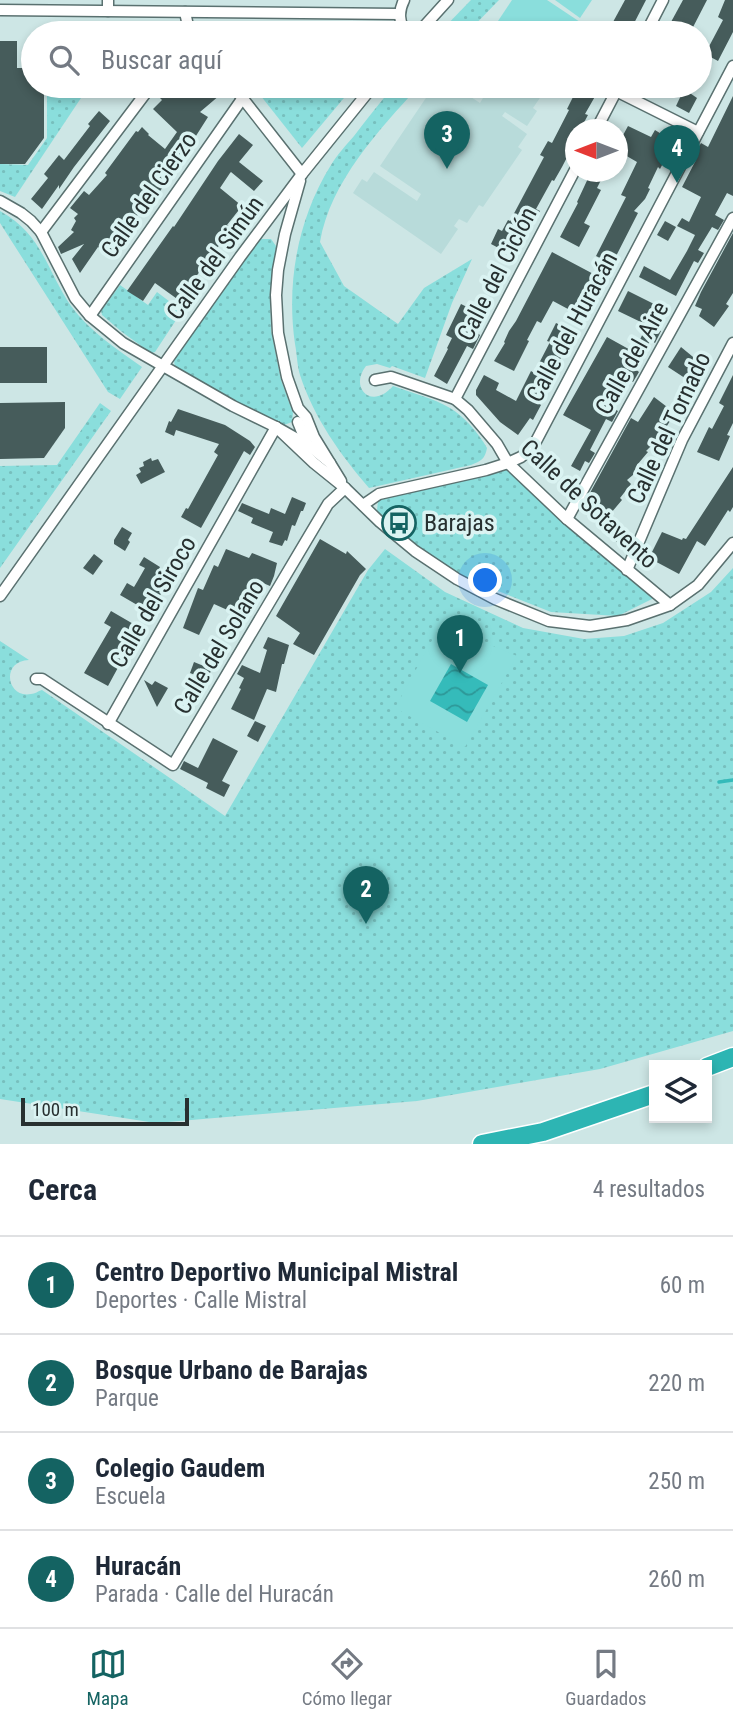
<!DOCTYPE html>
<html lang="es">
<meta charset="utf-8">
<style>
:root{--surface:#fff;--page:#f6f6f7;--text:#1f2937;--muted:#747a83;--line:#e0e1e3;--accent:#146362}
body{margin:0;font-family:"Roboto Condensed",sans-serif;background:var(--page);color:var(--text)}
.controls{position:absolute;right:21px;bottom:21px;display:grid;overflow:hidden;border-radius:0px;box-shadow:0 4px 10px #0003}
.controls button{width:63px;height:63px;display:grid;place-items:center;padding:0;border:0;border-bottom:2px solid var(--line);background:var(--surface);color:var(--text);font:35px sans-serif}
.compass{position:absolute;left:565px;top:119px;width:63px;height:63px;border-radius:50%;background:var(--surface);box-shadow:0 4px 10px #0003;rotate:270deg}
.scale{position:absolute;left:21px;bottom:18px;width:168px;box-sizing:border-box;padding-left:7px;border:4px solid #273030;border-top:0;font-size:19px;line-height:24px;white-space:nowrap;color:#273030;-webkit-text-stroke:5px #daf3f2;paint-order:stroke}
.you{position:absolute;left:486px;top:581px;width:24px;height:24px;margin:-18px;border:5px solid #fff;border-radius:50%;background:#1a73e8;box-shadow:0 0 0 10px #1a73e833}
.badge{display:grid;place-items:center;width:46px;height:46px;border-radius:50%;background:var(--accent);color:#fff;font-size:23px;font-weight:700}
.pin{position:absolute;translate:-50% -58px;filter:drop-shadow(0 2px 4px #0008)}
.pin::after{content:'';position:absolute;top:37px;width:24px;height:21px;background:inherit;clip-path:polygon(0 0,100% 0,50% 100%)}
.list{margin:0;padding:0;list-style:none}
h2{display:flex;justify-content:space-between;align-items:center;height:91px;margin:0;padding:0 28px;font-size:30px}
h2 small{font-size:23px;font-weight:400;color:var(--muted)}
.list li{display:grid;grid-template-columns:46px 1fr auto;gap:21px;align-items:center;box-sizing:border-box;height:98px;padding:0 28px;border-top:2px solid var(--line)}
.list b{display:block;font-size:26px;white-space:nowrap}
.list p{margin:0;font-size:23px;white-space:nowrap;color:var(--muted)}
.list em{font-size:23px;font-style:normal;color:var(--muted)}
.icon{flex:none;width:38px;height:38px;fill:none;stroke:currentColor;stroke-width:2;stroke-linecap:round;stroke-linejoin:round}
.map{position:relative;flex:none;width:733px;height:1144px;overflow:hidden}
.search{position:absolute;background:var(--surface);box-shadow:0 4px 10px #0003;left:21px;right:21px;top:21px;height:77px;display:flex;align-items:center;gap:18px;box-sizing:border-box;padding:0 24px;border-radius:38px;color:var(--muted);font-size:26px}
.sheet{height:483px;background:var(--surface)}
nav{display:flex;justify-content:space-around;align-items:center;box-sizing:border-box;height:98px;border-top:2px solid var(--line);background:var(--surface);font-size:19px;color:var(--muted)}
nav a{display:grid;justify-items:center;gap:4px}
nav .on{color:var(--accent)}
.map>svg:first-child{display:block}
.built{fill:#b8dbda}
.grass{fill:url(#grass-dots)}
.pitch{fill:#8adedc}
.water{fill:url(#water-waves)}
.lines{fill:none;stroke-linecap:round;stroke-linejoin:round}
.stream{stroke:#35bbba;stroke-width:3.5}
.building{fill:#465c5b}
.minor-casing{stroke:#5a7170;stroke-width:13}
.motorway-casing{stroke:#fff;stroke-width:21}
.minor{stroke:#fff;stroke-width:10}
.motorway{stroke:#2db5b3;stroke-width:18}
.labels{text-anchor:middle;stroke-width:7;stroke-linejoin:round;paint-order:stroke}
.street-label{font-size:24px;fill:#273030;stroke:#daf3f2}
.poi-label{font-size:24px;fill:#273030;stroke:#daf3f2;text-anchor:start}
</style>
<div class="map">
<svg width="733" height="1144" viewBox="0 0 733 1144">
<defs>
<pattern id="grass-dots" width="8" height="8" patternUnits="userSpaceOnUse" patternTransform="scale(1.75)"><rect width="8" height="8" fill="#8adedc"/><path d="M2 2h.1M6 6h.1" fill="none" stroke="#77bfbd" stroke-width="1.8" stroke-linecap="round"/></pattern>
<pattern id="water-waves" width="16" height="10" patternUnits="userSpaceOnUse" patternTransform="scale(1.75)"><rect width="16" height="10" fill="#35bbba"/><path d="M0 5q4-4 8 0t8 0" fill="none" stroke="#2d9898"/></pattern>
</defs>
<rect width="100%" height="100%" fill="#cde6e5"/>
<path class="built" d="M434,86l12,9 6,-9h2l26,17 3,-5 -18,-12h77l4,3 -13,19 4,3 -10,15 -22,-14 -3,4 25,18 -9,13 4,3 -39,57 -4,-2 -12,18 -8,-4 -5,7 4,3 -17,25 -88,-61 9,-14 5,3 7,-10 43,29 4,-7 -41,-28z"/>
<g class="grass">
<path d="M471,0h28l-32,33h-28z"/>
<path d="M48,26l94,1 -4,6h-90z"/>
<path d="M224,27l161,3 2,3h-169z"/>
<path d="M47,86h42l-74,111 -15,-6v-27l28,1 19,-27z"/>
<path d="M253,86h101l-52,62z"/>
<path d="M394,86h25c-40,44 -89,96 -99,156l24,44 54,38 26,-36 48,-29 -20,44 -27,75 -33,-12 -2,2 -13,-4 -11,2c-17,21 5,45 27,20 19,7 40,12 57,22 14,8 29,26 37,40 -2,11 -6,13 -16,17l-102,23c-29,-34 -55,-70 -69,-113 -3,-10 -3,-21 -5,-31 -9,-62 3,-126 36,-179 6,-10 15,-20 23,-29 13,-17 26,-34 40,-50z"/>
<path d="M0,211c42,23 46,58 71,95 18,25 46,43 71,61l-22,32 -12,-7 -108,-169z"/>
<path d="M260,239h11l5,7 -6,53 1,31 10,50 12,33 -1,9 -8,3 -65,-32 -44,-24 -1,-9z"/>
<path d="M120,285l28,20 9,-13 25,19 -27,41 -4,1 -29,-21 -20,-17 -1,-4z"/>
<path d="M100,403l11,8 -111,157v-102l57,-1z"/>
<path d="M508,463l150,133 -40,20 -67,-4 -93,-37 -58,-42 -23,-22 1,-11z"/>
<path d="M385,549l60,43 78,36 61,11 40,-3 39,-13 48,-31 22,-24v463l-133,38 -183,32 -261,22 -156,-24v-458l29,19c-29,1 -22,39 2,34 4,0 7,-3 11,-4l183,126 143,-246z"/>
</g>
<g class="pitch">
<path d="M512,0h35l42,28 -4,5h-95z"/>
<path d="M555,0h37l-12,18z"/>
<path d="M442,622l22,12 53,22 -52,91 -70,-39z"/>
</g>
<path class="water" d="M451,664l37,21 -21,37 -37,-21z"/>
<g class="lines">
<path class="stream" d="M719,782l14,-2"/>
</g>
<g class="building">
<path d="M625,0h21l-17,33h-22z"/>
<path d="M683,0h24l-17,33h-25z"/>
<path d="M725,0h8v32l-15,29 -13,-7 18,-34 -5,-3z"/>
<path d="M0,41h17v27h16v18h11v52l-19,26h-25z"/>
<path d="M171,86h42l7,9 -20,17 8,5 -21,33 3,3 -7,9 -3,-2 -15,20 2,1 -15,22 2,1 -10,13 -5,-4 -10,15 4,2 -19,29 -16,-12 -18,26 -8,-14 12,-15 -23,10 -3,-7 16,-15 -3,-2 5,-9 -2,-3 4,-4 -8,-6 14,-17 5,4 18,-20 -2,-2 31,-42 2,1 4,-5 7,7 -1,1 17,14 12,-17 -24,-23 9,-9 -2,-2z"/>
<path d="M582,86h19l-16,28 3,1 -8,15h-4v10l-14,27 -8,14 -2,-1 -16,29 4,2 -6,12 -2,-1 -16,35 -25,-13 7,-15 4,2 6,-11 2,1 34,-64 -4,-2 8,-14 4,2 17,-33 -2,-1 8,-16 2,1z"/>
<path d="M684,89l13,9 -8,15 -13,-7z"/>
<path d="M733,96v100l-6,-3 -12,22 9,5 -6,10 -6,-3 -14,23 6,3 -6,10 -4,-2 -18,35 -37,-19 5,-11 26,14 17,-29 8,-16 -18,-9 5,-8 7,4 12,-25 -19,-10 14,-27 -3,-2 8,-15 7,4z"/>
<path d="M99,111l11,10 -36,46 -15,22v-4l-17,24 -11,-10 17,-21 -4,-4 15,-19 5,5 26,-34 -2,-2z"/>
<path d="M628,126l23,11 4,-7 19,12 -14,27 -2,-2 -10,21 2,1 -5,10 -11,12 4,2 -26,51 -16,-8 30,-59 -5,-2 16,-33 -19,-11v-14l3,2z"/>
<path d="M239,134l14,11 -14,17 24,19 -9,10 -23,-19 -1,1 -10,15 22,18 -15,19 5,3 -40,54 1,1 -13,18 -25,-18 -12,18 -16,-10 46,-65 1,1 44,-66z"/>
<path d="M591,172h14l-8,16 4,2 -17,33 6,3 -11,21 -19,-10 18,-34 -1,-1z"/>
<path d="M665,221l11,6 -8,14 -11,-6z"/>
<path d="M733,233v60l-7,11 3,2 -15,21 -15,-11 3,-7 -7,-3 6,-14z"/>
<path d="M552,252l49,26 -20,38 -28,-15 -12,22 -4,-2 -10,19 2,1 -15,30 -20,-10 11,-18 -1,-1 5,-11 7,-10z"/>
<path d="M628,291l38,19 -9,19 4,2 -6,12 -4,-3 -17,28 5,4 -6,10 -5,-2 -15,28 5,3 -6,11 -6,-3 -16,31 5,3 -6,10 -4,-2 -5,10 -9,-5 20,-36 -28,-15 44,-78 27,15 13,-27 -29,-14z"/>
<path d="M461,304l18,9 -3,5 6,2 -6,12 4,3 -7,14 -6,-3 -20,38 -13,-8 14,-27 -1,-1 5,-10 -6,-3z"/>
<path d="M556,323l19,9 -29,53 -8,18 3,2 -8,15 -3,-2 -12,17 -18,-13 -24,-27v-5l8,-15 15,8 -3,7 20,11 15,-30 3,2 16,-31 -3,-1z"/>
<rect x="0" y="347" width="47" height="36"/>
<path d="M681,347l23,19 -10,18 -26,-17z"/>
<path d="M733,375v48l-6,12 3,1 -11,25 -22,-9 12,-25 3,2 12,-23 -5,-3z"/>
<path d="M654,397l21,16 -15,24 -14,14 2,1 -11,13 3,4 -13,11 4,4 -11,14 2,2 -11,13 2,3 -5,6 17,17 -5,6 -32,-30 4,-7 -7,-6 46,-84 7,4z"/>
<path d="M65,402v26l-21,30 -44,1v-56z"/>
<path d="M178,409l47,16 25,16 5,6 -5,8 -6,-4 -43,77 -20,-11 5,-9 2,1 30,-54 -4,-3 5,-8 -43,-14 -2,6 -9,-4 4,-11 2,1z"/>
<path d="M151,458l1,3 6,-2 7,13 -24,12 -5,-9 5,-3 -2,-4 5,-2 -1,-4z"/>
<path d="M733,467v40l-3,5 -2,-2 -23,36 -8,-5 -18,33 -30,-16 13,-26 20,8 1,-2 3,1z"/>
<path d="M292,497l14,6 -3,8h-2l-6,15 -3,-1 -5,16 -2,-1 -3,6 -13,-4 4,-10 -22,-9 2,-5 -15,-7 4,-8 27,11 2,-6 14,6z"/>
<path d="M122,527l10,6 -4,7 2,2 -5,9 -11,-7v-4z"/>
<path d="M320,539l26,15 1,-3 19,18 -6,6 -46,80 -21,-11 7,-11 -24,-17z"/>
<path d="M226,549l23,9 3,-5 25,10 -3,13 -4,10 -7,-3 -9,18 -3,-1 -8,17 -29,-13 -15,31 -16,-7 15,-40 5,2 11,-25 4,2z"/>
<path d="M94,554l9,7 -10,14 -10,-7z"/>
<path d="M144,557l16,10 -1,2 6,3 -3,6 5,4 -16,31 -31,-18 7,-12 7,4 3,-5 8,-14 -6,-3z"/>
<path d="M111,611l31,18 -7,12 -2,-1 -25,46 -24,-13 27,-46 -7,-4z"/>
<path d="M268,637l21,8 -5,19h-2l-6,28 -9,-3 -13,31 -23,-11 10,-20 -2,-1 5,-10 -7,-4 5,-9 18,8 7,-23 -4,-2z"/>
<path d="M194,662l17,7 -2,11 -19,-7z"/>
<path d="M144,680l8,5 3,-4 13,7 -11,19z"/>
<path d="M255,721l11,5 -8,16 -11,-6z"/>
<path d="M213,738l25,13 -16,30 8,4 -6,12 -18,-9 2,-5 -28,-14 4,-8 14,7z"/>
</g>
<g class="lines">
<g class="minor-casing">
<g id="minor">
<path d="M404,0c-6,12 -5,22 2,33"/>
<path d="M0,10l399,4"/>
<path d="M108,11v-11"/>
<path d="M185,12l3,14 5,7"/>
<path d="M418,33l30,-33"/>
<path d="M646,33l17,-33"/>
<path d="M233,86l69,88"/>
<path d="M616,91l82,41"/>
<path d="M596,130l23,-44"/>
<path d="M300,181l-15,53 -7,36 -2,25 2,38 9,44 11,31 8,9 8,20 27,44"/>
<path d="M0,201l21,12 10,8 10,11 34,66 15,18 33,27 110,63 43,21 32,18 22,18"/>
<path d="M41,232l110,-146"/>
<path d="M90,316l152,-217"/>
<path d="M375,380l16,-3 64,22 13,11 29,34 11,19 59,56 103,86"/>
<path d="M455,399l121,-231"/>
<path d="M298,422l9,22"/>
<path d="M276,427l38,36 31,25 35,34 35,29 42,28 38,20 54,22 41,5 37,-6 43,-15 28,-20 35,-42"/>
<path d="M363,505l16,-11 107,-24 22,-7 13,-6 12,-10 200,-381"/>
<path d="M567,519l166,-301"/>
<path d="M627,570l55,-130 51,-97"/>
<path d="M0,596l240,-339 62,-83 71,-88"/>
<path d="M36,679h6l131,86 155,-261 17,-16"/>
<path d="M108,724l168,-297"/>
</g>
</g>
<g class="motorway-casing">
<g id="motorway">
<path d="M707,1067l26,-10"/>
<path d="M482,1144l61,-12 111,-38"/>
</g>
</g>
<use href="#minor" class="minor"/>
<use href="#motorway" class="motorway"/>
</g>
<defs>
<g id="bus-ring" transform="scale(1.75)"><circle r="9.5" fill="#daf3f2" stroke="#146362" stroke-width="1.5"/><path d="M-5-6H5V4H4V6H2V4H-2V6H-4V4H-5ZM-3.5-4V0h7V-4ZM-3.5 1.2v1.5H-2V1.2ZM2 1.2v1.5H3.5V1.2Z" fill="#146362"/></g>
</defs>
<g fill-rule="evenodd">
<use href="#bus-ring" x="399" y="523"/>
</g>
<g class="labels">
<g class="street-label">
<text transform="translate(149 195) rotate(-55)" y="8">Calle del Cierzo</text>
<text transform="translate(215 258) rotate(-54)" y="8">Calle del Simún</text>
<text transform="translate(497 274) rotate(-63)" y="8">Calle del Ciclón</text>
<text transform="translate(572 327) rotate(-62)" y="8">Calle del Huracán</text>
<text transform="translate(632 358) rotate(-61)" y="8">Calle del Aire</text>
<text transform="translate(669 428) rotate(-65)" y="8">Calle del Tornado</text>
<text transform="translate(589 504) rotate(43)" y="8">Calle de Sotavento</text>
<text transform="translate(153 602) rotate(-60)" y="8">Calle del Siroco</text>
<text transform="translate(219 647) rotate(-59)" y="8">Calle del Solano</text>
</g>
<g class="poi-label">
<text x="424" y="531">Barajas</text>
</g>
</g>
</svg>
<div class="controls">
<button><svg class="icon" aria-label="layers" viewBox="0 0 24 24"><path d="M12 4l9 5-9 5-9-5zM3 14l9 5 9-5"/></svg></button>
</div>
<svg class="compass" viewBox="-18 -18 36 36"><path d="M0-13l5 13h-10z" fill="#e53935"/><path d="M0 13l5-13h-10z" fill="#747a83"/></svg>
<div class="scale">100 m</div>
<div class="you"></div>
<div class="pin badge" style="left:460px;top:673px">1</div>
<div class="pin badge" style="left:366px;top:924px">2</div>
<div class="pin badge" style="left:447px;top:169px">3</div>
<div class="pin badge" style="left:677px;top:183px">4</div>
<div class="search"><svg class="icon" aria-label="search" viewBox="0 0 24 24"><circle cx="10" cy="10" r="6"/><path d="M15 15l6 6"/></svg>Buscar aquí</div>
</div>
<section class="sheet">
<h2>Cerca<small>4 resultados</small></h2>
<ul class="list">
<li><span class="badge">1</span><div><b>Centro Deportivo Municipal Mistral</b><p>Deportes · Calle Mistral</p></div><em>60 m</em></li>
<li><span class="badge">2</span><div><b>Bosque Urbano de Barajas</b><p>Parque</p></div><em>220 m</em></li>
<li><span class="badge">3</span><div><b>Colegio Gaudem</b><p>Escuela</p></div><em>250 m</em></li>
<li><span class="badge">4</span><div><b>Huracán</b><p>Parada · Calle del Huracán</p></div><em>260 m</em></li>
</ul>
</section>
<nav>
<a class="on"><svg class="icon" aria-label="map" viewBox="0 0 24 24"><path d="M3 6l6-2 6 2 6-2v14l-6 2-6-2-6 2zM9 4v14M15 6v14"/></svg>Mapa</a>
<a><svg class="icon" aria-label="directions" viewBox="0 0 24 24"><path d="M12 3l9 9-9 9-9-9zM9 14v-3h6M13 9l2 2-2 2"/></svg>Cómo llegar</a>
<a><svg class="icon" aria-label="saved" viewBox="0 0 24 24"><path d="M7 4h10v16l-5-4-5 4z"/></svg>Guardados</a>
</nav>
